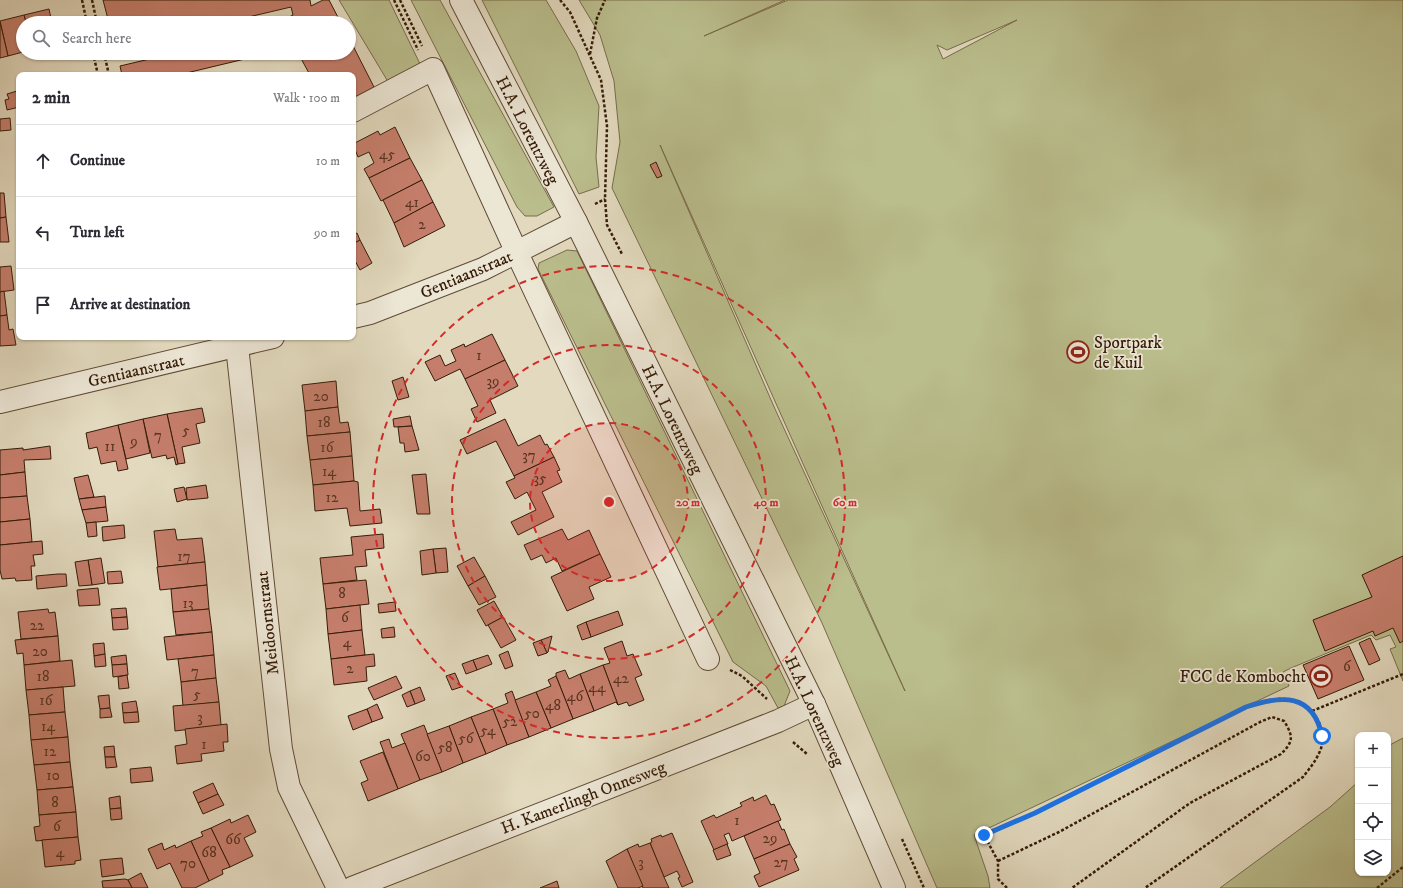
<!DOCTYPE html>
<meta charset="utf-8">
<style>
:root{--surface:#fff;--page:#f7f7f7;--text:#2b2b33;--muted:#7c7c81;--line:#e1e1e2}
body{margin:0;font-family:"IM FELL DW Pica",serif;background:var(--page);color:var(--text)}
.controls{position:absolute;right:12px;bottom:12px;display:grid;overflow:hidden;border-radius:8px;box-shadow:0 1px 3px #0004}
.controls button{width:36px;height:36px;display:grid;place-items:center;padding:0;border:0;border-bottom:1px solid var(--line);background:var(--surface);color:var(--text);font:20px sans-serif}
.stop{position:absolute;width:12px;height:12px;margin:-9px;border:3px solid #1a73e8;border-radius:50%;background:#fff}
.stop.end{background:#1a73e8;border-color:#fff;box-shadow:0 1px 4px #0008}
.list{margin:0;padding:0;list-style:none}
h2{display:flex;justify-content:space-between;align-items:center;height:52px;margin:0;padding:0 16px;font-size:17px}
h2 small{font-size:13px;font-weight:400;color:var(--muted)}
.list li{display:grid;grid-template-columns:26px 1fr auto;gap:12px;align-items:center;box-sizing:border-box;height:72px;padding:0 16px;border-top:1px solid var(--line)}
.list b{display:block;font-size:15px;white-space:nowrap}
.list em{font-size:13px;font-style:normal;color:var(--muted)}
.icon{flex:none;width:22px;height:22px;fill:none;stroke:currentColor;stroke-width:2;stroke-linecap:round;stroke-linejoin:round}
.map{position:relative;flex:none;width:1403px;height:888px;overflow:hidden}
.search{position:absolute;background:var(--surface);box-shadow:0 1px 3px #0004;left:16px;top:16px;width:340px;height:44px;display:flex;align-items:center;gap:10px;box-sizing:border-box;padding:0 14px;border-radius:22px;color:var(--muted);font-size:15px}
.panel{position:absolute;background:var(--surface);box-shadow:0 1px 3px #0004;left:16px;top:72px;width:340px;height:268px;border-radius:8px}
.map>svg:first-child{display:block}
.green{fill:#babd8c;stroke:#786c4a;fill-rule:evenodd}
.building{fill:#c67e6c;stroke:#351b07}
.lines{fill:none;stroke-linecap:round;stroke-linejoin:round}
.minor-casing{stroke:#604a35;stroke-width:24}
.path{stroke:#351b07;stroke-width:2.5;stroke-dasharray:3 2;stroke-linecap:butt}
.minor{stroke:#ece6d5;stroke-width:22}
.route{stroke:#1a73e8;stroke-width:5}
.ring{fill:none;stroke:#d62828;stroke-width:2;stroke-dasharray:7 5}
.labels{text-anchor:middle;stroke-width:3.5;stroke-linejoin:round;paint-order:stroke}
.number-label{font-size:15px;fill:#593420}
.street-label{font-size:17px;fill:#351b07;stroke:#ece6d5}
.poi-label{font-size:17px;fill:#351b07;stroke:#ece6d5;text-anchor:start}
.centre{fill:#d62828;stroke:#ece6d5;stroke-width:2}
.ring-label{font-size:12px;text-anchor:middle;font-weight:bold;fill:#d62828;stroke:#ece6d5;stroke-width:3.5;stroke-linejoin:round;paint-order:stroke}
</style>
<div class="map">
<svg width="1403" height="888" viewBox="0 0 1403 888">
<rect width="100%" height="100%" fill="#e2d9be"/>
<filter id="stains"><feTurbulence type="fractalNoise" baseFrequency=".005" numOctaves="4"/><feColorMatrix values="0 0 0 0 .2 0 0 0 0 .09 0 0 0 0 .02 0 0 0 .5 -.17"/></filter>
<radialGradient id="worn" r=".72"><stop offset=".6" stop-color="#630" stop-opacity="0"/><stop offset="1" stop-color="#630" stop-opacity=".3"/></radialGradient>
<g class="green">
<path d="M339,0h50l33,68 -32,17z"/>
<path d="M411,0h29l114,207 -17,9h-12l-8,-9z"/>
<path d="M482,0h64l30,51 23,55 -3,51 3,30 -20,7z"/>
<path d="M579,0h206l-81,36 84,-36h615v681l-13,-32 6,-2 -6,-12 -14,5 -5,-5 -80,33 -8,4 6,14 -315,149 14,41 2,12h-53l-115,-265 -210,-435 8,-46 -6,-61 -14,-46zM1017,20l-74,39 -6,-14 10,5zM660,145l245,546 -130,-282z"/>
<path d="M567,250l10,1 213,440 -6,15 -6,2 -12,-22 -33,-24 -195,-393 1,-6z"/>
<path d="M1403,738v150h-183l110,-81 28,-25v91h30v-127z"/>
</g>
<g class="building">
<path d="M103,0h207l1,6 12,-6h6l12,23h-59l-1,-2 12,-6 -2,-8 -68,16h-114z"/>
<path d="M49,9l3,14h-26l-2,-8z"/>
<path d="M24,15l2,8h-3v29l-15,4 -8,-35z"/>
<path d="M0,22l8,34 -8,2z"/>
<path d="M349,38l25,49 -21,11v-23h-43l-12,-22h51z"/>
<path d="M47,53h22l-21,5z"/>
<path d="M175,53h73l1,5 -71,17h-56l-2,-9z"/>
<path d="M17,91l2,16 -12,3 -2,-10 4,-1 -2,-5z"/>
<path d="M10,118l1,12 -11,1v-12z"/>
<path d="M395,127l15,31 -41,20 -5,-9 10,-6 -5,-11 -11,5 -5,-13 25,-13 2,4z"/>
<path d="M410,158l12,22 -41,21 -12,-23z"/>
<path d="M656,162l6,14 -5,2 -7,-13z"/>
<path d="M422,180l11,22 -39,21 -11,-23z"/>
<path d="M0,193h4l2,24 -6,1z"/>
<path d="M433,202l12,24 -41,21 -10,-24z"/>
<path d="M6,217l3,25h-9v-24z"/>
<path d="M357,233l3,7 -7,4v-9z"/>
<path d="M360,240l12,23 -12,7 -7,-13v-13z"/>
<path d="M11,266l3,24 -14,2v-25z"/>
<path d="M4,291l3,24 -7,1v-24z"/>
<path d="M7,315l2,15 4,-1 3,16 -16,1v-30z"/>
<path d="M492,334l13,26 -40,19 -5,-10 -25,12 -10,-19 15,-7 5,11 11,-5 -5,-11 13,-6 1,3z"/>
<path d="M505,360l13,26 -28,14 6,13 -19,9 -6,-13 7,-3 -13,-27z"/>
<path d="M403,377l6,20 -11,3 -6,-19z"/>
<path d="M336,381l2,26 -33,4 -3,-26z"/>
<path d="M338,407l2,16 8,-1 2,10 -43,4 -2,-25z"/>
<path d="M202,408l3,14 -9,2 4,19 -18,4 3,16 -7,1 -11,-50z"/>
<path d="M167,414l11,50 -2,1 -2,-8 -7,2 -1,-4 -14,3 -9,-39z"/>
<path d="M410,416l2,10 -18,1 -1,-8z"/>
<path d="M143,419l7,34 -24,6 -8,-34z"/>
<path d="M505,419l13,27 22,-11 5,10 2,-1 7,13 -40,19 -18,-35 -29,13 -7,-14z"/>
<path d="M118,425l10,44 -10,2 -2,-10 -15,3 -4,-17 -8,2 -3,-16z"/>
<path d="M412,426l7,24 -14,2 -1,-9h-4l-2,-16z"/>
<path d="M350,432l2,24 -42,4 -3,-24z"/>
<path d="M50,446l1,13 -27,1 1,12 -25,3v-25l23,-2v2z"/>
<path d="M352,456l2,25 -41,4 -3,-25z"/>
<path d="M554,457l6,13 -3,1 5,11 -20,10 12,25 -36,18 -7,-13 25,-12 -9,-18 -12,7 -9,-17 9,-4 -1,-2z"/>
<path d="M25,472l2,24 -27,2v-23z"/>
<path d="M426,474l4,40h-13l-5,-39z"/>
<path d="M88,475l6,22 -15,2 -5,-21z"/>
<path d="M354,481l4,1 2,29 20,-2 2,14 -32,3 -3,-18 -32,3 -2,-26z"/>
<path d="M206,485l2,13 -21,2 -1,-12z"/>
<path d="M184,487l3,12 -10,3 -3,-13z"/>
<path d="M27,496l3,23 -30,3v-24z"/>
<path d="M105,496l1,11 -24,3 -3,-11z"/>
<path d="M106,507l2,14 -22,2 -4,-13z"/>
<path d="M30,519l2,23 -32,3v-23z"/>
<path d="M96,522l1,14 -9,1 -2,-14z"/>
<path d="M124,525l1,13 -22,3 -1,-14z"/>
<path d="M175,529l2,11 25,-2 3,24 -47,5 -4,-36z"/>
<path d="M562,529l6,11 21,-10 11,24 -38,17 -6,-13 -10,5 -4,-8 -11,5 -7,-15z"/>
<path d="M383,534l1,14 -19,2 2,16 -12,1 2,13 -34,4 -3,-26 33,-3 -2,-18z"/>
<path d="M42,541l1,13 -10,1 2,11h-4l1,14 -16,1 -1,-3 -13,1 -2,-9v-25z"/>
<path d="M446,548l2,24 -12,1 -3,-24z"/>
<path d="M433,549l3,24 -14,2 -2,-24z"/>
<path d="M600,554l11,23 -22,10 5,12 -27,12 -16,-34z"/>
<path d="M1403,556v85l-3,2 -7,-15 -18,8 -2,-5 -48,20 -12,-31 59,-23 -10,-22z"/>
<path d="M474,557l11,19 -17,10 -11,-20z"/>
<path d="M101,558l4,25 -13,2 -4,-25z"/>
<path d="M88,560l4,25 -13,1 -4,-24z"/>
<path d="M205,562l2,23 -47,5 -3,-23z"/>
<path d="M121,571l2,12 -15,1 -1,-12z"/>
<path d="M58,574h8l1,12 -30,3 -1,-13z"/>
<path d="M485,576l11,21 -17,8 -11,-19z"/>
<path d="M366,580l3,24 -43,5 -3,-25z"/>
<path d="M207,585l2,24 -36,3 -2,-23z"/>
<path d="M98,588l2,17 -21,1 -2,-16z"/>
<path d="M494,601l9,16 -17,9 -9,-16z"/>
<path d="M395,602l1,9 -17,2 -1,-9z"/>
<path d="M360,605l2,25 -34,4 -2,-25z"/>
<path d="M126,608l1,9 -15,1 -1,-9z"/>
<path d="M48,609l1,4 6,-1 3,24 -37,3 -3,-27z"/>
<path d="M209,609l3,23 -36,3 -3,-23z"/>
<path d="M618,611l5,14 -32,12 -5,-15z"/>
<path d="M127,617l1,12 -15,1 -1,-12z"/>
<path d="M503,617l13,23 -15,8 -13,-23z"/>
<path d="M586,622l5,15 -9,3 -5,-14z"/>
<path d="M394,627l1,10 -13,1 -1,-9z"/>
<path d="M362,630l3,25 -34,4 -3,-25z"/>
<path d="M212,632l2,23 -47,5 -3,-23z"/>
<path d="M58,636l2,25 -36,4 -1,-12 -6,1 -2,-14z"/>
<path d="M552,636l-4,16 -1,1 -6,-13z"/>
<path d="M1370,638l10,22 -11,5 -10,-22z"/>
<path d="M541,640l6,13 -9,3 -5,-13z"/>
<path d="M622,641l5,15 6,-2 9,21 -7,3 9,22 -15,6 -2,-4 -9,3 -15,-40 7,-2 -6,-15z"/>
<path d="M104,643l1,11 -11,2 -1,-12z"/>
<path d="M1349,646l15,34 -46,19 -15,-34z"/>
<path d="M508,651l5,15 -8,3 -6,-14z"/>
<path d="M105,654l1,12 -11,1 -1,-11z"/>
<path d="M374,654l1,12 -9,1 1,14 -33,4 -3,-26z"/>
<path d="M126,655l1,9 -15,1 -1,-8z"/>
<path d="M214,655l2,23 -35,4 -3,-23z"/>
<path d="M488,655l4,9 -15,6 -4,-10z"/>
<path d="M72,660l3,26 -49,4 -2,-25z"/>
<path d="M473,660l4,10 -11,4 -4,-10z"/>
<path d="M127,664l1,11 -15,2 -1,-12z"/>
<path d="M603,665l15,40 -2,-3 -22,9 -14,-37z"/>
<path d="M565,670l4,9 11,-5 14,37 -21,8 -17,-43v-3z"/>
<path d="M455,673l6,14 -9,3 -6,-14z"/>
<path d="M127,675l2,13 -10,1 -1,-12z"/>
<path d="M396,676l6,12 -28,12 -6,-12z"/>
<path d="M556,676l17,43 -22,9 -15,-36 15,-6 -3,-6z"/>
<path d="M216,678l3,24 -36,4 -2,-24z"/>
<path d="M63,687l2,25 -36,3 -3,-25z"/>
<path d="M420,687l5,13 -10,4 -5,-13z"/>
<path d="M410,691l5,13 -8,3 -5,-12z"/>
<path d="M512,691l17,46 -22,8 -14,-36 15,-6 -3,-9z"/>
<path d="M536,692l15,36 -22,9 -14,-37z"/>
<path d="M109,695l1,13 -10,1 -2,-13z"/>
<path d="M136,701l2,11 -15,1 -1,-10z"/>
<path d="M219,702l2,23h4l-50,6 -2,-25z"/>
<path d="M377,704l6,14 -11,4 -5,-13z"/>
<path d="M110,708l2,9 -12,1v-9z"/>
<path d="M367,709l5,13 -19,8 -5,-14z"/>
<path d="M493,709l14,36 -21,9 -15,-37z"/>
<path d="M65,712l3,25 -37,3 -2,-25z"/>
<path d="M138,712l1,10 -15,1 -1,-10z"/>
<path d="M471,717l15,37 -23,9 -14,-37z"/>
<path d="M227,724l1,18h-5l1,9 -23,3 1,7 -25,3 -2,-18 12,-2 -2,-15z"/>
<path d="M424,725l18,47 -22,8 -19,-46z"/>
<path d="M449,726l14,37 -21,9 -15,-38z"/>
<path d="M68,737l2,25 -36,3 -3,-25z"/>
<path d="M389,739l3,9 13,-5 15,37 -22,9 -18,-47z"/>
<path d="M114,746l1,11h-10l-1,-10z"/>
<path d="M383,752l15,37 -30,12 -7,-18 7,-3 -8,-19z"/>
<path d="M105,757h10l2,10 -11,1z"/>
<path d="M70,762l3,25 -36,3 -3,-25z"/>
<path d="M151,767l2,14 -22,2 -1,-14z"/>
<path d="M213,783l5,11 -20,9 -5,-11z"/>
<path d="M73,787l3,25 -37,3 -2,-25z"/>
<path d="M218,794l6,11 -21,9 -5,-11z"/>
<path d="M766,795l5,10 3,-1 7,16 -49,21 -3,-8 -5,2 4,9 -14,6 -13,-29 13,-6 2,3 26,-12 -2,-3 13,-6 1,4z"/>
<path d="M120,796l1,12 -11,1 -1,-11z"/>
<path d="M121,808l1,11 -11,1 -1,-11z"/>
<path d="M76,812l2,25 -42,4 -2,-14 6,-1 -1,-11z"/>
<path d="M248,815l8,17 -12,6 9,18 -23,11 -19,-39 19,-9 1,4z"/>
<path d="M778,821l4,9 2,-1 6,15 -36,15 -10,-23z"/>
<path d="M211,828l19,39 -8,3 1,4 -14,7 -18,-40 12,-5 -2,-4z"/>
<path d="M672,833l21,49 -11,5 -4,-9 2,-1 -3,-6 -13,6 -14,-34 2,-1 -1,-3 10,-4 1,2z"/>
<path d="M78,837l3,23 -6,1v3l-30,3 -3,-27z"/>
<path d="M191,841l18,40 -14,7h-13l-12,-25 -13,6 -9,-20 14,-6 2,7 11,-5 1,3z"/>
<path d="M650,843l14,34 5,11h-26l-16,-39 11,-5 1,3z"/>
<path d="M727,844l4,11 -14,5 -4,-10z"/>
<path d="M790,844l7,13 -3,2 5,11 -40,17 -5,-11 6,-3 -6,-14z"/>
<path d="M627,849l16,37 -5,2h-20l-12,-27z"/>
<path d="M122,858l2,16 -22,3 -2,-17z"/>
<path d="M141,873l7,15h-16l-4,-8z"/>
<path d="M125,879l3,1 4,8h-29l-1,-7z"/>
<path d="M557,881l2,7h-19z"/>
</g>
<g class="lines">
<g class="minor-casing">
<g id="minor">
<path d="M461,0l115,222 238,482 80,184"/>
<path d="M353,111l80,-42 84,184 191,406"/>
<path d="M353,317l17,-4 113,-44 93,-47"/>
<path d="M237,346l44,403 8,38 49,101"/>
<path d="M0,402l273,-65"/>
<path d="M352,888l426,-167 36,-17"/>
</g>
</g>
<g class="path">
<path d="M82,0l5,23"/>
<path d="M92,0l5,23"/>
<path d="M394,0l24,50"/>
<path d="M400,0l22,46"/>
<path d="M560,0l10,12 31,68 6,46 -2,73 2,26 15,29"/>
<path d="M93,53l5,22"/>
<path d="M104,53l5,22"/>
<path d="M590,54l7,-36 8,-18"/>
<path d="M595,204l10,-5"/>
<path d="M730,670l12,6 25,23"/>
<path d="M1312,711l91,-37"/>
<path d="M793,742l14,12"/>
<path d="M902,839l22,49"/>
<path d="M998,861l61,-29 201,-110 12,-5 12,4c10,16 9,21 -3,33l-91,49 -118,85"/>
<path d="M1007,888l-9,-9v-18l-14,-26 51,-22 211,-106c13,-4 25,-9 39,-8 25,0 45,29 35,52 -4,10 -11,18 -17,26l-158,111"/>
<path d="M1377,888l26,-21"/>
</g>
<use href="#minor" class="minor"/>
</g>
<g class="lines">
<path class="route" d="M984,835l51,-22 211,-106c36,-12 67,-14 76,29"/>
</g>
<circle cx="609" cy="502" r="79" fill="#d62828" fill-opacity=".12"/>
<g class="ring">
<circle cx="609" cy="502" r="79"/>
<circle cx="609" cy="502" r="157"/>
<circle cx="609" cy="502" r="236"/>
</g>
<defs>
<g id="stadium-ring" transform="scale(1.15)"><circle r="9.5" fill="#ece6d5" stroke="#8f2418" stroke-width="1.5"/><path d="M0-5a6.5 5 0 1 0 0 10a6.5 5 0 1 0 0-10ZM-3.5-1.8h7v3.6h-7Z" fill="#8f2418"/></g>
</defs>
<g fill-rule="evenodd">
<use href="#stadium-ring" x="1078" y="352"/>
<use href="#stadium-ring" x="1321" y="676"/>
</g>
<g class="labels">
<g class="number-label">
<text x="387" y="159">45</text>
<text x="412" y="207">41</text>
<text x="422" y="229">2</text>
<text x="479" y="360">1</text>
<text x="493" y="386">39</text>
<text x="321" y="401">20</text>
<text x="324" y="427">18</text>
<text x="186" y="435">5</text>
<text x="158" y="440">7</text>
<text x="134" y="446">9</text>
<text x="110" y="451">11</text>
<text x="327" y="452">16</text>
<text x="529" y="460">37</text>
<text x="329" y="476">14</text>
<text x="540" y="483">35</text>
<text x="332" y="502">12</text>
<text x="184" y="561">17</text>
<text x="342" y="598">8</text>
<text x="188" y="608">13</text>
<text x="345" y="622">6</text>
<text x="37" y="630">22</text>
<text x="347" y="647">4</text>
<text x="40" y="656">20</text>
<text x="1347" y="671">6</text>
<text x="350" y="673">2</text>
<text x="195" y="676">7</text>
<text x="43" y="681">18</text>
<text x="621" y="683">42</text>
<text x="597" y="692">44</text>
<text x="197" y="699">5</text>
<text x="575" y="701">46</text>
<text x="46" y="705">16</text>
<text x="553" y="710">48</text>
<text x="532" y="718">50</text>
<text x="200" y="722">3</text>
<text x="510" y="726">52</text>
<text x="48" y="731">14</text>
<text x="488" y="735">54</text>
<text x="466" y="743">56</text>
<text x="204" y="749">1</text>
<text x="445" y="752">58</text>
<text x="50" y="756">12</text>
<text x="423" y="761">60</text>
<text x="53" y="780">10</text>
<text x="55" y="807">8</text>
<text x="737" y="825">1</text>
<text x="57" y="831">6</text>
<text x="770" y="843">29</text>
<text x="233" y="844">66</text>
<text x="60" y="857">4</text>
<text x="209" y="857">68</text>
<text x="641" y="867">3</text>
<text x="781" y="867">27</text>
<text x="188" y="868">70</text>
</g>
<g class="street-label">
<text transform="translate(528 130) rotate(63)" y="6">H.A. Lorentzweg</text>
<text transform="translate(466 274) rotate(-23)" y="6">Gentiaanstraat</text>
<text transform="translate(136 370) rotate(-13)" y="6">Gentiaanstraat</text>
<text transform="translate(673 419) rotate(64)" y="6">H.A. Lorentzweg</text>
<text transform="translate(267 623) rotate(-96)" y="6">Meidoornstraat</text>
<text transform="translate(815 711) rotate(65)" y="6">H.A. Lorentzweg</text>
<text transform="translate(583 797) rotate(-21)" y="6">H. Kamerlingh Onnesweg</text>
</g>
<g class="poi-label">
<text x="1094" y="348">Sportpark<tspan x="1094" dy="20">de Kuil</tspan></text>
<text x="1306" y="682" text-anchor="end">FCC de Kombocht</text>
</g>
</g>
<circle cx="609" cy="502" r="6" class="centre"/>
<g class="ring-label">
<text x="688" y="506">20 m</text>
<text x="766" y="506">40 m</text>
<text x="845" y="506">60 m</text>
</g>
<rect width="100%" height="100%" filter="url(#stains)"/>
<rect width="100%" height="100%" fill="url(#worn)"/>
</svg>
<div class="controls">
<button>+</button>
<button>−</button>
<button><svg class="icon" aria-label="locate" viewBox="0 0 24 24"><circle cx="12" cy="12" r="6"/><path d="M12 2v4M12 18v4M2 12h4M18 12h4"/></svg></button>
<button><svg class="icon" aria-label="layers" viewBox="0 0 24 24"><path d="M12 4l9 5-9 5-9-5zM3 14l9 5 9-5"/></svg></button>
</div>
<div class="stop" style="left:1322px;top:736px"></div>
<div class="stop end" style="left:984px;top:835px"></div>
<div class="search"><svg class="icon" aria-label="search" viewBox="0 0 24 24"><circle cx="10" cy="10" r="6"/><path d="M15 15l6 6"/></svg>Search here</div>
<section class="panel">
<h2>2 min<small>Walk · 100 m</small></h2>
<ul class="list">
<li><svg class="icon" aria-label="ahead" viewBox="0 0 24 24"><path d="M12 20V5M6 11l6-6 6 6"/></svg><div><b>Continue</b></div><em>10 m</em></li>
<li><svg class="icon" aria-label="left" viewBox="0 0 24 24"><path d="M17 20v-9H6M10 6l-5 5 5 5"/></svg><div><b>Turn left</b></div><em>90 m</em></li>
<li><svg class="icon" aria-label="arrive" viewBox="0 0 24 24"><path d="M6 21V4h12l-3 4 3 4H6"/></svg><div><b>Arrive at destination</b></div></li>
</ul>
</section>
</div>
